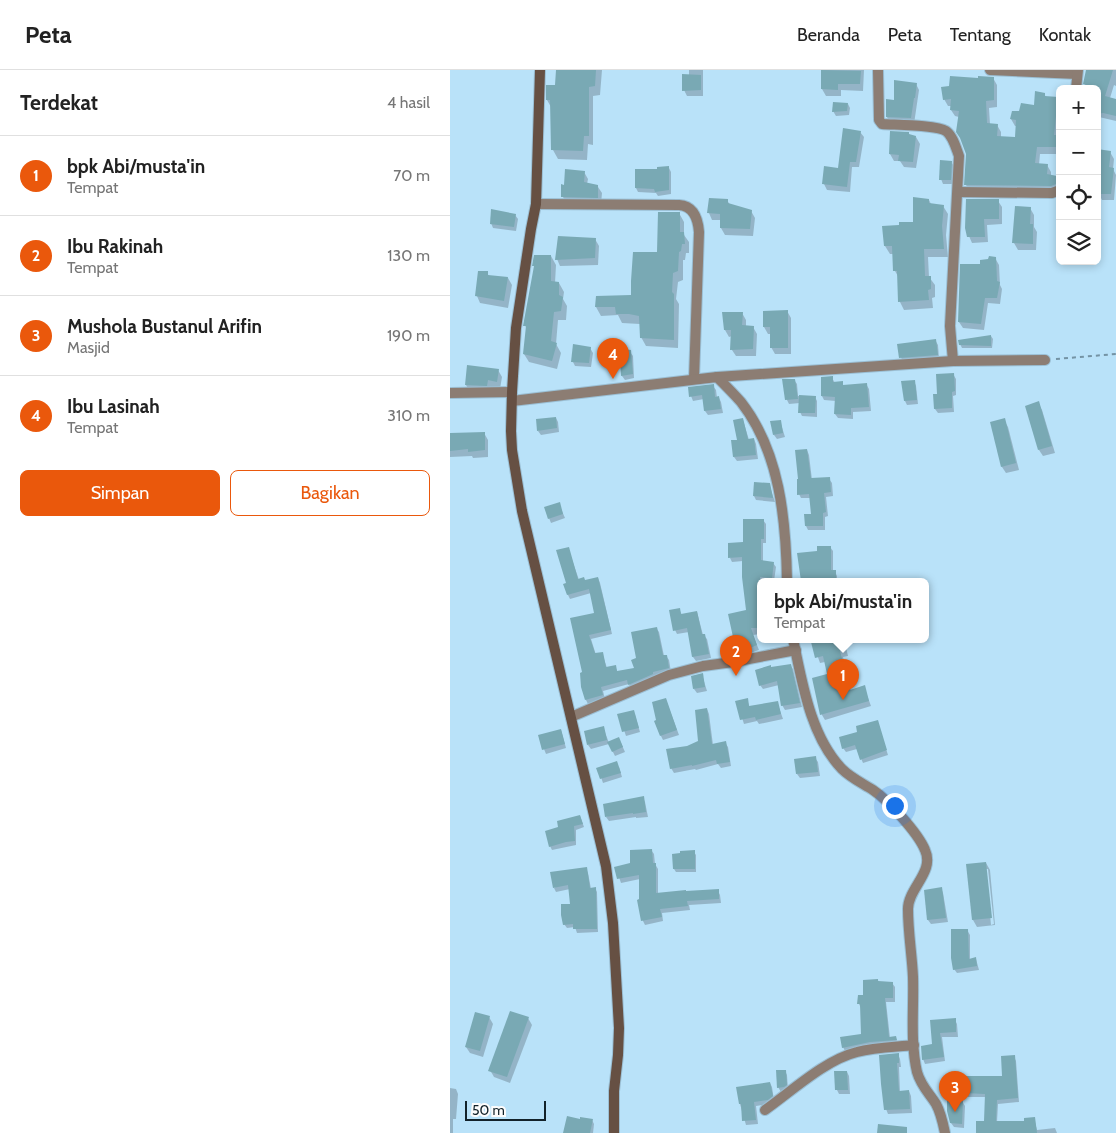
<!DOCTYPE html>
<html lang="id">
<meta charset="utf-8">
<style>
:root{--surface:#fff;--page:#f6f6f6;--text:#222;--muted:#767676;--line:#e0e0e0;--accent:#ea580c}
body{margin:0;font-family:Cabin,sans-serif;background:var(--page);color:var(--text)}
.controls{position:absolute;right:15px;top:15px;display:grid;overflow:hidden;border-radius:8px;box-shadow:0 2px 8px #0003}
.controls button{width:45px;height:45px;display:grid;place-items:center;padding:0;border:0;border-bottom:1px solid var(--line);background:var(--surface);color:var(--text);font:25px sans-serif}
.scale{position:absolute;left:15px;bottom:12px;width:81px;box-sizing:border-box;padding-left:5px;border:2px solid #12222a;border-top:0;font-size:14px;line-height:18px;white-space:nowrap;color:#12222a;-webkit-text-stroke:4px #fcfcfc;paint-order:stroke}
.you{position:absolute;left:444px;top:735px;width:18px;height:18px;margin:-12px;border:4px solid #fff;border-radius:50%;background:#1a73e8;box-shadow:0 0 0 8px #1a73e833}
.badge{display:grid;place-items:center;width:32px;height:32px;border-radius:50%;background:var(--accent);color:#fff;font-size:16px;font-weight:700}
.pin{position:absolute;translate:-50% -41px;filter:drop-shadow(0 1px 2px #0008)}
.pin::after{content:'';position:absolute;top:26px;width:18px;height:15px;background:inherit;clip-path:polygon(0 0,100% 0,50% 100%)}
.popup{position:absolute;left:307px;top:508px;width:172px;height:65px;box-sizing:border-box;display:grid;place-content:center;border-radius:8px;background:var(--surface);filter:drop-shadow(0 1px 4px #0005);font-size:16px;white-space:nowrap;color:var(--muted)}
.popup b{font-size:19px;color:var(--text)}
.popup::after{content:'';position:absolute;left:50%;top:100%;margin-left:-10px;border:10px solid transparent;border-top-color:var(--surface)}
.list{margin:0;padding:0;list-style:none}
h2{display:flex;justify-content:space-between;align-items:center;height:65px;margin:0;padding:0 20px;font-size:21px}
h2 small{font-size:16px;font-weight:400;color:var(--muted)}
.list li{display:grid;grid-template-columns:32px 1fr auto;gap:15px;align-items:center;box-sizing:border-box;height:80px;padding:0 20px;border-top:1px solid var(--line)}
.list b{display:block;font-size:19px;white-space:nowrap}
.list p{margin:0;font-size:16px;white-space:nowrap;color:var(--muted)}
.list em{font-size:16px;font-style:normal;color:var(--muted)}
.actions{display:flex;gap:10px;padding:15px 20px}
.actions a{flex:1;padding:11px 0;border:1px solid var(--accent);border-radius:8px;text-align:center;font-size:18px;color:var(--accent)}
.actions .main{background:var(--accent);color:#fff}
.icon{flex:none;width:28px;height:28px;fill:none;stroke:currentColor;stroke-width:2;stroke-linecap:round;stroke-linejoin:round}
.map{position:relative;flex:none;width:666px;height:1063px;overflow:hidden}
header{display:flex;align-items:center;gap:30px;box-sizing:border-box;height:70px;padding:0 25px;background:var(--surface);border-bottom:1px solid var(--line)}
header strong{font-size:24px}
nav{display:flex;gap:28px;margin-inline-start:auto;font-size:18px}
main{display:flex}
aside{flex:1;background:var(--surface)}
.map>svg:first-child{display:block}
.shadow{fill:#0003;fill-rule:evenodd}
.building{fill:#79a9b4}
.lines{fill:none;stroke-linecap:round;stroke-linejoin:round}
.street-casing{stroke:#9bbfd4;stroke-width:12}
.secondary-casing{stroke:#9bbfd4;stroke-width:12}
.path{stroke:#7493a4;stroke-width:2;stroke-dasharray:4 4;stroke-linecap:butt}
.street{stroke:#8c7d73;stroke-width:10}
.secondary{stroke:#665043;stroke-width:10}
</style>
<header>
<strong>Peta</strong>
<nav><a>Beranda</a><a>Peta</a><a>Tentang</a><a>Kontak</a></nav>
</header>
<main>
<aside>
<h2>Terdekat<small>4 hasil</small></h2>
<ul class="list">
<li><span class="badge">1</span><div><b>bpk Abi/musta'in</b><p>Tempat</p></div><em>70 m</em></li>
<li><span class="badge">2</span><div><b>Ibu Rakinah</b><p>Tempat</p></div><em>130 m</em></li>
<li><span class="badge">3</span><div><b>Mushola Bustanul Arifin</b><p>Masjid</p></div><em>190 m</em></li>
<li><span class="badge">4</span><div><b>Ibu Lasinah</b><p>Tempat</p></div><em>310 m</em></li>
</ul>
<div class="actions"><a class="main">Simpan</a><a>Bagikan</a></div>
</aside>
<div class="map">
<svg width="666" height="1063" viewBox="0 0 666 1063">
<rect width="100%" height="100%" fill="#b9e2f9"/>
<g class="shadow">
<path d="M107,0h45l-2,25 -7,1v49l-5,-1 -1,16 -29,-1 -5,-9 -2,-43 -4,-7 9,-13z"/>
<path d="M239,0h14v26h-16l-3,-6 5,-15z"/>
<path d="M372,0h42l-1,21 -22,-1v6h-15l-4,-7z"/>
<path d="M637,0h29v16l-2,-1 -4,13 6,2v21l-17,-4 -2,17v-45h-10l-2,-5z"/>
<path d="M543,8l4,7v22l-8,1 1,16 7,1 4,7v5l15,1 1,-12h-2l-4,-7 24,-13 9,-12 2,3 11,1 3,5 -2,33 2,4v14h-20l-1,11h8l4,7v4l9,2v13l-90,1 -4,-7 1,-31 -8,-37 -4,-1 -4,-6v-4h-3l-4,-7 35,-20z"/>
<path d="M466,14l3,6 -5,34 -24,-1 -3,-6z"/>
<path d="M398,34l2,4 -1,7 -13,1 -3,-5z"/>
<path d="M410,62l4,5 -5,30h-7l-2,25 -23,-2 -3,-6 15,-15z"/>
<path d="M466,67l4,7 -4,24 -12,-1 -4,-6h-6l-4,-7z"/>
<path d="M647,80l13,2 4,7 -1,10 3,6 -2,25h-12l-2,-4h-3z"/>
<path d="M501,92l3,4 -1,18h-10l-2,-5z"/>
<path d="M219,98l2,4v22l-13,2 -2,-3 -18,-1 -2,-4v-18h22z"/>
<path d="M134,102l4,7 -1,5 11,3 4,6 -1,11h-34l-4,-7z"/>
<path d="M277,130l3,5 21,6 4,7 -2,18 -28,-1 -4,-7v-8h-9l-3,-7z"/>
<path d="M479,130l2,4 12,2 5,8 -2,21 2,22h-20l1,20 6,8v12l-3,1 1,10 -29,2 -4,-8 -1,-24 -4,-7 -1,-17h-4l-5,-8 29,-23z"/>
<path d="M548,131l4,6v17l-15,1 1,17 -16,1 -3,-7z"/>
<path d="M580,138l4,7v12l3,5 -1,18h-18l-4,-7z"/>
<path d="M229,143l5,9v13l5,7v11h-3l-1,7h-2v20l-5,2 -2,17 3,5 -1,44 -32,-2 -5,-9 -1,-13 -18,-1 -4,-8 -17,1 -5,-9 1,-10 36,-1 25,-42z"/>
<path d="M65,145l3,4 -2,12 -23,-3 -2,-5z"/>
<path d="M145,169l4,7 -1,19 -38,1 -3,-7z"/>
<path d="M101,186l5,9 -1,18h4l5,9 -1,7 4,7 -1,14h-8l-2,24 5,9 -4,16 -28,-7 -5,-8 3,-24 -2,-5z"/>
<path d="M545,188l4,7 1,20 2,4 -2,15 -12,-1 -4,27 -21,-2 -4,-6 23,-57z"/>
<path d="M37,203l2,3 19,2 4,7 -4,23 -28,-5 -3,-7z"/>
<path d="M337,241l4,7v36h-16l-4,-7v-13h-3l-4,-7v-15z"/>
<path d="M292,243l4,7v7h7l4,7 -1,22h-20l-4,-6v-14l-3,1 -4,-7z"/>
<path d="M541,266l2,3 -1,9h-30l-2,-4z"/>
<path d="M485,270l3,5 1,14 -36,3 -2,-5z"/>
<path d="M125,276l15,2 3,5 -2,14 -16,-1 -2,-4z"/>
<path d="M180,282l3,4 1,22 -9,2 -3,-4 -1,-13h-2l-3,-4z"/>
<path d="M18,296l30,4 4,7 -2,12 -8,-2 -1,5h-21l-4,-7z"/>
<path d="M503,304l3,5v16l-3,1 1,16 -16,1 -3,-4 -1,-14h4z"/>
<path d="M382,308l3,5h7l2,3 22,-2 3,5 2,22 -18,1v7l-15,-1 -3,-4 1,-13 -12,-1 -2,-4z"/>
<path d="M344,310l3,4 1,12 17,1 2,4v16l-15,-1 -2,-4v-9l-11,1 -2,-4 -3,-19z"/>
<path d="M464,311l2,5 2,18 -11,1 -2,-4z"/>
<path d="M263,316l3,4 1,8h2l2,4 2,11 -15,2 -3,-4 -1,-12 -11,2 -2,-5z"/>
<path d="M588,333l4,7 13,43 -12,3 -4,-6z"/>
<path d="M106,348l2,4 1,10 -18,3 -3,-4z"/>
<path d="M293,350l6,20 5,-1 2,5 2,15 -21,2 -3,-4z"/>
<path d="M554,350l4,7 11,43 -13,3 -4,-6z"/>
<path d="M330,351l5,16 -8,2 -3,-4z"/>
<path d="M34,363l4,7v17l-15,1 -1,-2 -22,1v-23z"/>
<path d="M357,380l2,5 3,25 17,-1 3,4 1,13 -7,1 2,19 -3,1v13h-17l-2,-4 7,-10 -2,-18h-10l-2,-4z"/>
<path d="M305,413l14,1 6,18 -19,-2 -2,-4z"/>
<path d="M109,434l6,14 -14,5 -2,-5z"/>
<path d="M313,450l3,4v19h-3v19l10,1 3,4 -2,14h-14v53l-7,1 6,15 -22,8 -3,-4v-17l14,-26 -5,-50 -11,1 -2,-4 14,-14z"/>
<path d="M380,477l3,4v20l2,1 2,4v5h-35l-1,-11 17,-18z"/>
<path d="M118,478l11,32 6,1 13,-3 2,5 12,51 -21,5 5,16 6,-2 5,15 8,-2 3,7 17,-4 2,-10 19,-31 3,4 5,24h2l3,4 2,12 -40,17 -2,-5 -26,7 2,8 -17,5 -2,-4 -3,-27 -12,-54 25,-5 -5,-21 -21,6 -2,-4 -3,-11h2z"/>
<path d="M229,539l3,6 15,-3 6,23 4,4 4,19 -15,3 -3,-4 -4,-25 -12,2 -2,-4z"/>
<path d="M378,569h16l4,17 -5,1 8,34 13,-4 7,19 -46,14 -3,-5 -8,-36 14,-4 -3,-13 -5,1 -7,-20z"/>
<path d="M340,595l3,4 9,38 -17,3 -3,-5 -3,-20 -16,4 -3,-4 11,-17z"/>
<path d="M252,605l5,16 -10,2 -3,-4z"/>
<path d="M216,630l13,35 -16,5 -2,-4 -3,-15z"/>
<path d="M297,630l3,8 27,-6 6,17 -24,5 -2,-3 -13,3 -7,-22z"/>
<path d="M257,639l2,5 4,31 12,-2 3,4 3,19 -10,2 -3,-4 -22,6 -1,-1 -21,4 -3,-5 16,-21 13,-5z"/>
<path d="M169,645h16l5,17 -14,4z"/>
<path d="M427,651l11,34 -25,8 -6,-14 -11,3 -3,-4 15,-15z"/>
<path d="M153,657l6,16h12l4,9 -10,4 -6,-12 -18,5 -3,-4z"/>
<path d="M111,660l5,18 -20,6 -2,-5z"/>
<path d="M365,688l3,4 2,14 -20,2 -3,-4z"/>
<path d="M169,697l3,10 -19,6 -5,-15z"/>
<path d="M193,728l2,4 3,15 -12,1v-1l-27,4 -3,-4z"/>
<path d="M130,746l4,11 -8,3v15l-24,5 -2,-4z"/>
<path d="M201,780l3,4 1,10 3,5v25l60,-3 2,4 1,8 -32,2 1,5 -28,3 1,8 -18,4 -2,-4 -5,-20 2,-1v-21l-19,4 -5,-15 16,-4z"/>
<path d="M244,782l2,3v17h-20l-2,-3z"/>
<path d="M536,793l4,7 5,55 -18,2 -4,-7 -5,-55zM536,799h2l6,55 -3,1z"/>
<path d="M136,799l2,4 3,16 4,-1 2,4 1,40 -21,1 -2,-6 -8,1 -3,-4 8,-19 -2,-16 -14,3 -2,-4z"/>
<path d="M491,818l2,5 5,29 -17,2 -3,-4 -2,-29z"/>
<path d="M517,860l3,5v25l6,-1 3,11 -22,3 -3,-4z"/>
<path d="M428,910l1,3h13l3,4v15h-9l4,36 5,-1 3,6 -53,8 -2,-4 19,-12 -1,-27 -2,-4z"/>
<path d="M39,947l4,7 -10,33 -13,-4 -4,-6z"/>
<path d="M78,948l4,7 -22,58 -16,-6 -4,-7z"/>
<path d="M505,950l2,4 1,13h-16l3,24 -20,3 -2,-5 10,-14 -2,-24z"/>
<path d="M448,984l2,5 1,8h-2l1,25 9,-1 2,5 1,17 -24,1 -2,-5z"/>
<path d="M564,987l2,4 3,41 -21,2 -1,18h28l9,-4 3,12 18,-2 2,5h-80l8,-10 1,-26h-18l-2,-4 38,-15z"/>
<path d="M335,1001l2,4 1,15 -7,2 -3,-5z"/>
<path d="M397,1002l2,4 1,18h-11l-2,-4 -1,-17z"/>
<path d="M320,1013l2,4 2,13 -4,4 -14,2 2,18 -12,1 -6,-21z"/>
<path d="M0,1018l6,1 2,5 -2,25h-3v14h-3z"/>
<path d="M512,1031l3,5 -1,22 -10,-1 -3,-4z"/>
<path d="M131,1050h11l2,4 -1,9h-29z"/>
</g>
<g class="building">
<path d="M106,0h40l-1,16 -6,1v49h-5l-1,15 -32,-1 -1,-50h-4v-15h9z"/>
<path d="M371,0l40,1 -1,13h-22v6l-17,-1z"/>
<path d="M636,0h27l-8,26 11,3v17l-13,-3 -6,1v-26l-14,-4z"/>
<path d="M232,4l19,1v15l-19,1z"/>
<path d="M500,6l28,2v-2l16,1v23l-8,1 1,22 11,1 -1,12 18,1 1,-17 -6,-1 2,-8h7l2,-8 13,2 1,-14 10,2v3l13,1 -4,38h5l-1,12h-21l-2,16 13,1 -1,10 10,2 -1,8 -5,2 -87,-1 2,-31 -6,-16 -4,-6 3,-21 -9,-1 1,-11 -8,1 -2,-13 8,-1z"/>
<path d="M444,10l23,3 -2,15h-1l-3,20 -25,-1v-18l8,1z"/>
<path d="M383,32l15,1 -1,8 -15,1z"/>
<path d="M393,58l18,3 -5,31h-6l-3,25 -25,-3 2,-18 14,2z"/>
<path d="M440,61l19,1v2l7,2 -3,26 -15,-1 1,-6 -10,-1z"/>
<path d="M647,79l14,2 -2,16 5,1 -3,26h-14z"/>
<path d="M490,90l12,1 -1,19h-12z"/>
<path d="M219,96v24l-14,2 -1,-3 -19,-1v-19h22v-2z"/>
<path d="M115,99l20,2 -1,11 14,3v13l-37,-1v-13l3,1z"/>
<path d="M463,127l16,2v4l15,2 -2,21 2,23h-20l1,27h6v13l-3,1 1,10 -31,2 -1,-31h-4l-1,-25h-8l-2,-20 17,-1v-3h14z"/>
<path d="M259,128l19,1v4l24,7 -2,19 -30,-1v-14l-13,-1z"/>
<path d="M516,129h33v20h-15l1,18h-18l-2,-9z"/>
<path d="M565,136l16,1 -1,17h3v20l-21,-1z"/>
<path d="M41,139l25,5 -2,13 -24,-3z"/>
<path d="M208,142h22v20h4l1,12h-3l-1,7 -2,1 -1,19 -5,2 -1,19 2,2v46l-34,-2 -1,-22 -10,-2h-13l-1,-7h-20l1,-11 35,-1v-14l2,-29h24z"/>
<path d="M108,166l38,2 -1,20 -40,2z"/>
<path d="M84,185h17v26l8,1v13l4,2 -2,14 -7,1 -3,29 6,2 -5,18 -29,-7 3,-28h-3l11,-60h-2z"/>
<path d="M539,186l7,1 1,24 3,1 -3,16h-12l-4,26 -23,-2 2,-58h20v-4l8,-1z"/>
<path d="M28,201h10v4l20,2 -4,24 -29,-5z"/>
<path d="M338,240v38h-18v-21h-7v-16z"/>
<path d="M272,242h21l-1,13 12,1 -1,23 -23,1 1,-20h-7z"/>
<path d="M541,265v11l-32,-1 -1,-5z"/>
<path d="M486,269l2,16 -39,3 -2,-14z"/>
<path d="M123,274l18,3 -2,16 -18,-1z"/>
<path d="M165,278l16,2 2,24 -12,2 -1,-17h-5z"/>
<path d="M17,295l32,4 -2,13 -9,-2 -1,6 -22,-1z"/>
<path d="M504,303l1,18 -3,1v16l-18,1 -1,-15h4l-1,-20z"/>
<path d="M383,306v6l10,-1v4l24,-2 2,24 -18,1v7l-17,-1 1,-17 -14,-1v-19z"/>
<path d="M332,309h13l3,20 -13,1z"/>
<path d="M465,310l2,20 -13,1 -3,-20z"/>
<path d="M264,314l1,13 4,-1 2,13 -17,2 -2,-16 -13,2 -1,-10z"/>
<path d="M349,325l17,1 -1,17h-17z"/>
<path d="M589,331l13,45 -14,4 -13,-44z"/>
<path d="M106,347l1,11 -20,3 -1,-12z"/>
<path d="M293,348l5,21 6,-1 2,17 -23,2 -2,-17h6l-4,-20z"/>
<path d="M555,348l11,45 -15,4 -11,-45z"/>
<path d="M331,350l2,13 -10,2 -3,-14z"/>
<path d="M35,362v18l-17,2v-3l-18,2v-18z"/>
<path d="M357,379l4,29 19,-1 1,15 -7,1 2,19 -3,1v13h-18l-1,-12h7l-2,-20 -12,1v-16h1l-3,-29z"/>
<path d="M304,412l16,1 3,15 -20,-2z"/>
<path d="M110,432l3,12 -15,5 -4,-12z"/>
<path d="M293,449h21v20h-3v21l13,2 -2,16 -12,-1v51h-9l6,17 -24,10 -5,-17 5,-1 -5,-23 18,-4 -4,-33v-20l-14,1v-15l15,-1z"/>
<path d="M367,476h14v24h5v11h-35l-4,-28 20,-2z"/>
<path d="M119,477l9,32 6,-2 1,3 13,-3 13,53 -22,5 6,18 8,-1 3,15 10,-2 1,6 17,-3 -3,-8 5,-2 -5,-26 26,-5 6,28h4l2,13 -16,4v2l-25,11 -1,-5 -26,7 2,8 -18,5 -4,-13 -1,-14 2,-1 -12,-54 24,-5 -5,-24 -22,6 -4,-11 3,-1 -10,-33z"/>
<path d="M230,538l1,6 16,-3 5,23h3l4,20 -17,3 -5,-29 -14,3 -4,-21z"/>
<path d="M375,569h19l2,11 -6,1 10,39 15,-5 4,16 -49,14 -8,-37 15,-4 -4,-18 -8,2 -4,-16z"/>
<path d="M341,594l9,39 -19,3 -4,-25 -18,5 -4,-16 16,-5v2z"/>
<path d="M253,603l2,14 -12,2 -2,-13z"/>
<path d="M216,628l11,32 -17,6 -6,-15 2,-1 -4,-18z"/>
<path d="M298,628l1,8 29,-5 3,13 -25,6 -1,-3 -15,3 -5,-19z"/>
<path d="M257,638l5,36 14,-3 4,21 -13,2 -1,-4 -24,6v-1l-22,4 -4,-20 21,-3 11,-5 -3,-31z"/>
<path d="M184,640l5,18 -17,4 -5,-18z"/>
<path d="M428,650l9,30 -27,10 -5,-15 -13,4 -3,-12 18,-5 -1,-6z"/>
<path d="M154,656l3,14 -20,5 -3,-14z"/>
<path d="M111,659l4,15 -23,6 -4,-15z"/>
<path d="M169,667l4,10 -11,5 -5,-10z"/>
<path d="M366,686l2,16 -22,2 -2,-15z"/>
<path d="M167,691l4,12 -21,6 -4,-11z"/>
<path d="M194,726l2,16 -13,2v-1l-28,4 -2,-13z"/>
<path d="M130,745l3,9 -9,2 1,15 -9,1 -17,5 -4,-16 13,-4 -1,-6z"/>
<path d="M202,779l1,14h3v30l30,-3v1l33,-2v10l-32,2 1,5 -28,3 2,8 -21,4 -4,-21 2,-1v-24l-22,4 -3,-12 16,-4v-13z"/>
<path d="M245,780v19h-22l-1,-15 8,-1v-2z"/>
<path d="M536,792l6,56 -20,2 -6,-56z"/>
<path d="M137,797l3,21 6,-1 1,42h-24v-5l-10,1 -2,-10v-11h9l-2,-19 -15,3 -3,-16z"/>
<path d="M492,817l4,31 -19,2 -3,-30z"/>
<path d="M501,859h17l1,30 7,-2 1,9 -24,4 -2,-12z"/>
<path d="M428,909v2l15,1v16h-8l4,39 7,-1 1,4 -27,2 -28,6 -2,-11 21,-3 -1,-30h-3l1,-9h5v-15z"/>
<path d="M60,941l19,6 -22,60 -19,-6z"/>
<path d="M25,942l15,4 -10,35 -15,-4z"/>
<path d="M506,948v14l-16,1 4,24 -22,3 -1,-14 11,-2 -2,-24z"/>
<path d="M449,983v10h-2l2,28 10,-1 1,19 -26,1 -3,-26 -2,-29z"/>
<path d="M565,985l3,43 -21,2 -1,21h28v-3l11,-1 2,16h-61v-12h8l1,-27 -21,-1v-17h38l-1,-20z"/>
<path d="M326,1000h10l1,15 -3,2 -7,1z"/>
<path d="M384,1001h13l1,19h-13z"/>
<path d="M320,1012l3,14 -5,4 -14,2 2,18 -14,1 -1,-17h-2l-3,-17z"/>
<path d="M497,1030h16l-1,24 -12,-1 -3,-12z"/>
<path d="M117,1046l13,3v-2l13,2 -3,14h-27z"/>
<path d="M428,1054l29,3v6h-30z"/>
</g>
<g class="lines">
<g class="street-casing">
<g id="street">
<path d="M428,0l1,50 3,4c13,1 54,1 64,7 7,5 10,17 13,25l-9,170 3,35"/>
<path d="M540,0l87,4"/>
<path d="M626,19l2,-19"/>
<path d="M508,122l94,1 8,-3"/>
<path d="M86,134l143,1c15,1 19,14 20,27l-5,147"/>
<path d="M267,307l236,-16 92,-1"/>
<path d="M0,323l62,-1"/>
<path d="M62,331l205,-24c8,8 16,16 24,25 39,50 45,118 46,179"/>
<path d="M343,569c9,42 17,97 49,130 9,9 20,14 31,21 15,10 45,43 52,60 10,22 -17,38 -17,59 0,23 4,46 5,68 1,31 -3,64 4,95 4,14 12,21 19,32 5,9 7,19 9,29"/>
<path d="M121,647l98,-42 34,-9 30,-4 63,-12"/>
<path d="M315,1040c27,-19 60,-50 92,-58 18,-5 38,-5 57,-7"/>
</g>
</g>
<g class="secondary-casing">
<path id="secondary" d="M90,0l-4,134 -5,25 -15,99 -4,64 -1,39 1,19 10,61 84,355 7,57 6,105 -1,27 -4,36v42"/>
</g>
<path class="path" d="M606,289l60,-5"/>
<use href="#street" class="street"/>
<use href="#secondary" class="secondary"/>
</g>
</svg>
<div class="controls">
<button>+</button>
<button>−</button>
<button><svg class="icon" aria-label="locate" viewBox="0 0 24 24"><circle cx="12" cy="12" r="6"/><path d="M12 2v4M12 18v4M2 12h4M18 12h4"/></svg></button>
<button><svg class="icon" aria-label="layers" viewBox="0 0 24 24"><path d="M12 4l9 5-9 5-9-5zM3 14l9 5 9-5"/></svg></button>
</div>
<div class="scale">50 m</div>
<div class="you"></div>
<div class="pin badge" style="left:393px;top:630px">1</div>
<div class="popup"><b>bpk Abi/musta'in</b>Tempat</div>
<div class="pin badge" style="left:286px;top:606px">2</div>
<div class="pin badge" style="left:505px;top:1042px">3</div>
<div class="pin badge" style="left:163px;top:309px">4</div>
</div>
</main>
